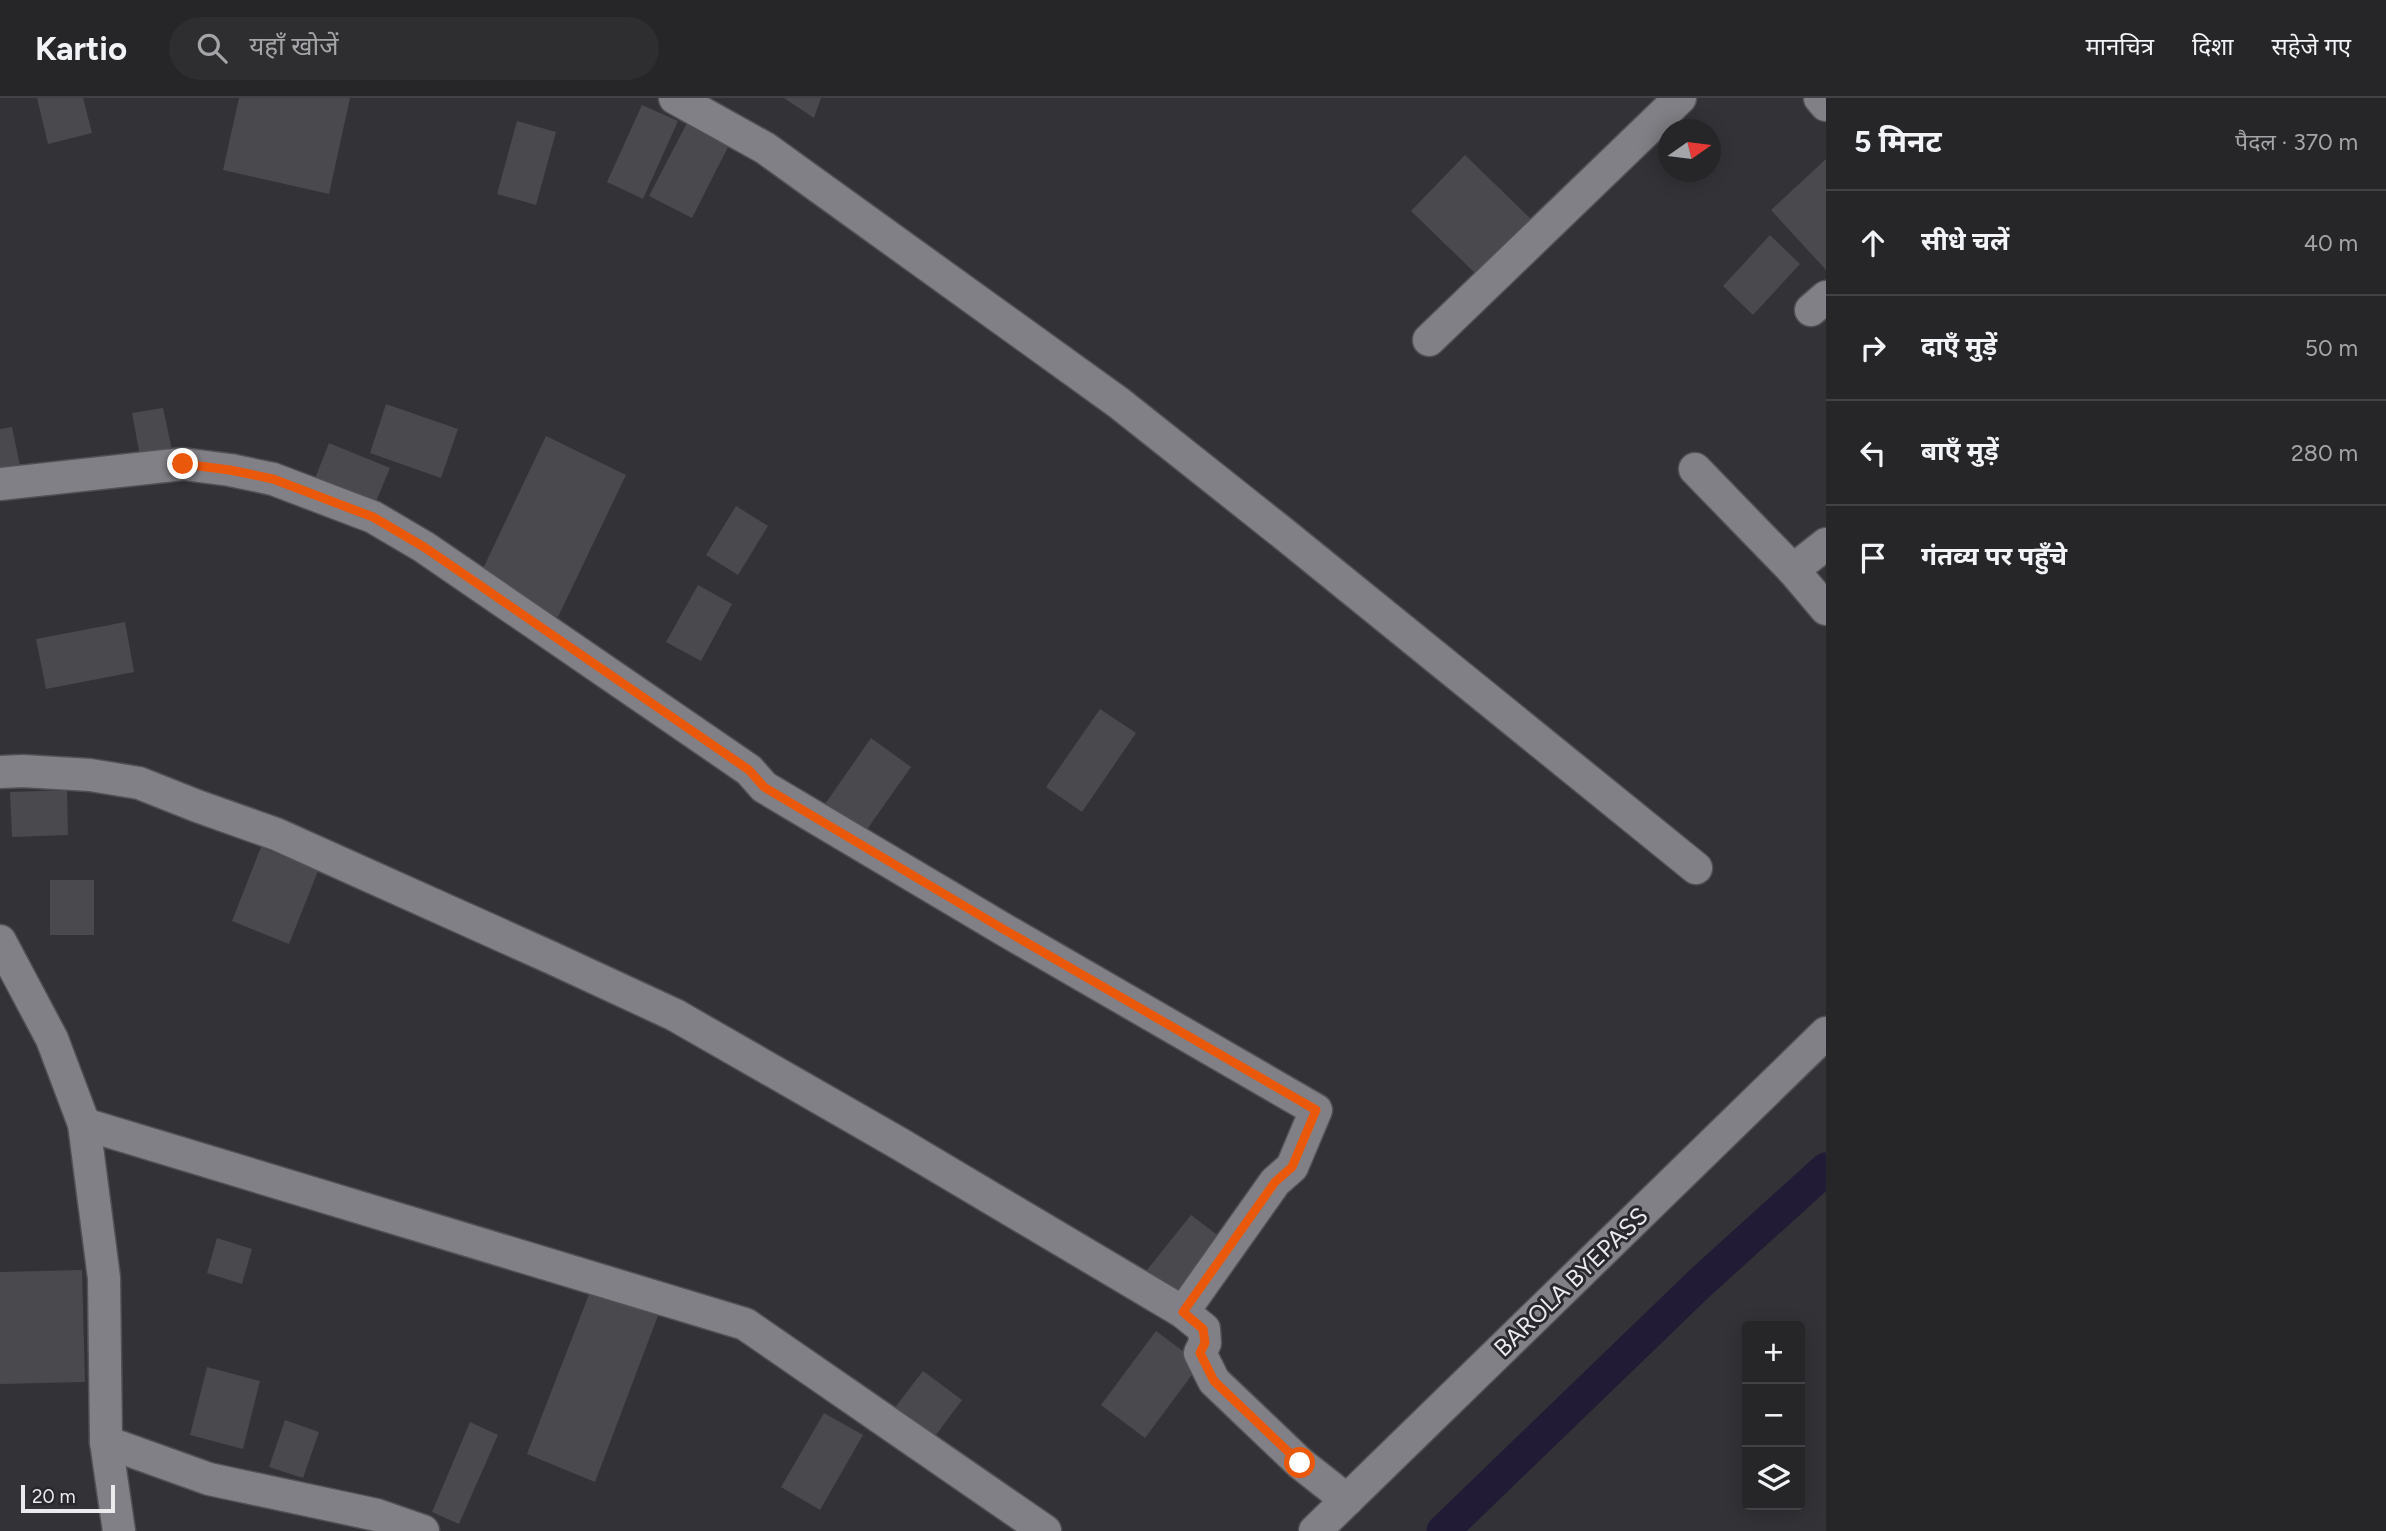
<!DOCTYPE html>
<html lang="hi">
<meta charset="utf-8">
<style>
:root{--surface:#262629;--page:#2e2e31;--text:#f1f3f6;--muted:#a4a5a8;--line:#424346}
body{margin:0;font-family:Figtree,"Noto Sans Devanagari",sans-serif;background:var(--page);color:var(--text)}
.controls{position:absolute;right:21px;bottom:21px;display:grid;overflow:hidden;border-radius:7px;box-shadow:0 4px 18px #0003}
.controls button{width:63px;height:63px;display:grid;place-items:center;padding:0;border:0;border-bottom:2px solid var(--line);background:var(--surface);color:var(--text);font:35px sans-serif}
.compass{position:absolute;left:1658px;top:21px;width:63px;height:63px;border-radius:50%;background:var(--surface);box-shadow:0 4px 18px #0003;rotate:76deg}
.scale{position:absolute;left:21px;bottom:18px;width:94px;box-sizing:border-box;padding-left:7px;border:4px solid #ebeaed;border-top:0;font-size:19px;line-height:24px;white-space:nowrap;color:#ebeaed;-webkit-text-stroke:5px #29282d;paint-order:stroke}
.stop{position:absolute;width:21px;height:21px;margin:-16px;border:5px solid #ea580c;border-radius:50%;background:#fff}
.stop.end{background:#ea580c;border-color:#fff;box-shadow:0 2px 7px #0008}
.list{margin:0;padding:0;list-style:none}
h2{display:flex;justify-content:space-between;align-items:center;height:91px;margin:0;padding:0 28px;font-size:30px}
h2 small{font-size:23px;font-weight:400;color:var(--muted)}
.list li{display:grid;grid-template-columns:46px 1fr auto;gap:21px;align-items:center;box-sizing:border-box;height:105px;padding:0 28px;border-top:2px solid var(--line)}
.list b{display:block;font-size:26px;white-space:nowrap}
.list em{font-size:23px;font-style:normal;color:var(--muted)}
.icon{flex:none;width:38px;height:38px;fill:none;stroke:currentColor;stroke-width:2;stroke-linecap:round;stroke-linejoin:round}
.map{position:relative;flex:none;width:1826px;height:1433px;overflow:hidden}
header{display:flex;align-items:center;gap:42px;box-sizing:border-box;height:98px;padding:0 35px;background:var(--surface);border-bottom:2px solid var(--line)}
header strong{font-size:33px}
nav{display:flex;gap:38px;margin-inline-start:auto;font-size:24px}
.search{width:490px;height:63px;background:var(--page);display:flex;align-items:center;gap:18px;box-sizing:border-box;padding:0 24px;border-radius:38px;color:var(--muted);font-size:26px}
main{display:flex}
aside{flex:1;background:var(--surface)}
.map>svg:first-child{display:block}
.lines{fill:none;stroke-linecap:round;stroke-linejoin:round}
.canal{stroke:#221b35;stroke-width:33}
.building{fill:#4a494e}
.street-casing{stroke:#515054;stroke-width:35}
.street{stroke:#818086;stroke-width:32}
.route{stroke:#ea580c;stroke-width:9}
.labels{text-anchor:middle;stroke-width:6;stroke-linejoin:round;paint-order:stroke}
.street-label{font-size:24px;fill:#ebeaed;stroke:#29282d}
</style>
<header>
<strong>Kartio</strong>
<div class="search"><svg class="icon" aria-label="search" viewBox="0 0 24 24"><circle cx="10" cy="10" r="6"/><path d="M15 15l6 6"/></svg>यहाँ खोजें</div>
<nav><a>मानचित्र</a><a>दिशा</a><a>सहेजे गए</a></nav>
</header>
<main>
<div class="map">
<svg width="1826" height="1433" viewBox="0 0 1826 1433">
<rect width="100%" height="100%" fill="#333237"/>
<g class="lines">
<path class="canal" d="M1443,1433l257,-248 126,-114"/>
</g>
<g class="building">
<path d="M37,0h46l9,35 -44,11z"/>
<path d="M239,0h111l-21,96 -106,-24z"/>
<path d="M784,0h37l-7,20z"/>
<path d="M642,7l36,16 -35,78 -36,-17z"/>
<path d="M517,23l39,11 -20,73 -39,-11z"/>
<path d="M687,25l42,22 -37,73 -43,-22z"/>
<path d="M1465,57l66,64 -54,56 -66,-64z"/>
<path d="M1826,61v111l-55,-60z"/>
<path d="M1770,137l30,29 -47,51 -30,-29z"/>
<path d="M386,306l72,25 -17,49 -71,-25z"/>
<path d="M163,310l9,42 -32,6 -8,-43z"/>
<path d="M12,329l8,39 -20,4v-41z"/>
<path d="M546,338l80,39 -68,142 -80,-38z"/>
<path d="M329,345l61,25 -18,43 -60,-25z"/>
<path d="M736,408l32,20 -30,49 -32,-20z"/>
<path d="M698,487l34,19 -31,57 -35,-19z"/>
<path d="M125,524l9,50 -88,17 -10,-50z"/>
<path d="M1100,611l36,24 -54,79 -36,-25z"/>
<path d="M871,640l40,29 -48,68 -40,-28z"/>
<path d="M67,692l1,45 -56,2 -2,-45z"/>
<path d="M261,749l57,24 -29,73 -57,-23z"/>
<rect x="50" y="782" width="44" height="55"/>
<path d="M1191,1117l33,25 -45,59 -36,-24z"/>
<path d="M217,1140l35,11 -10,35 -35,-11z"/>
<path d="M82,1172l3,112 -85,2v-112z"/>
<path d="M595,1181l67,26 -67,177 -68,-28z"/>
<path d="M1156,1233l44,33 -55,74 -44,-33z"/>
<path d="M207,1269l53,14 -17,68 -53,-14z"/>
<path d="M923,1273l39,29 -32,43 -40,-29z"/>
<path d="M824,1315l39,22 -43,75 -39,-23z"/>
<path d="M285,1322l34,12 -16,46 -34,-11z"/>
<path d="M470,1324l28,13 -39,89 -27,-12z"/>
</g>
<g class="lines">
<g class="street-casing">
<g id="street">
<path d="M675,0l90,50 354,255 165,131 412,334"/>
<path d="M1820,0l6,7"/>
<path d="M1811,212l15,-13"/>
<path d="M1429,242l251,-242"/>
<path d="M1695,371l98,101"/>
<path d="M0,386l183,-20 47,6 43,9 100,38 51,30 325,223 15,17 239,142 313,181 -24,57 -17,15 -92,130"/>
<path d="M1826,446l-33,26 33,39"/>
<path d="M0,674l23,-1 67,4 49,8 58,23 79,28 276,124 123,57 225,129 283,168 21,17 1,14 -5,10 14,28 86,82 47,37"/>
<path d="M0,843l52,98 32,85 20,154 2,164 13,89"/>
<path d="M84,1026l661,200 300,207"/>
<path d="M106,1344l103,37 168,36 46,16"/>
<path d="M1315,1433l511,-498"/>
</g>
</g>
<use href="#street" class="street"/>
</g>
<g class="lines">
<path class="route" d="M183,366l47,6 43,9 100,38 51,30 325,223 15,17 239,142 313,181 -24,57 -17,15 -92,130 20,17 2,14 -5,10 14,28 86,82"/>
</g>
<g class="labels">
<g class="street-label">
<text transform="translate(1571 1184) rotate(-44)" y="8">BAROLA BYEPASS</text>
</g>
</g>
</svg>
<div class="controls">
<button>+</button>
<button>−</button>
<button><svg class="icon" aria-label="layers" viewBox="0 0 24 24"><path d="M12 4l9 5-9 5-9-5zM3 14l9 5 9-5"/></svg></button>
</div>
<svg class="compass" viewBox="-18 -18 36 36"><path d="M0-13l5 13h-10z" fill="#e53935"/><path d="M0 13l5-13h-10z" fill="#a4a5a8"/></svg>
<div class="scale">20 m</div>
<div class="stop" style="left:1300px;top:1365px"></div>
<div class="stop end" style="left:183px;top:366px"></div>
</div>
<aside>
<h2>5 मिनट<small>पैदल · 370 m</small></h2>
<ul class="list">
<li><svg class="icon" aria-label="ahead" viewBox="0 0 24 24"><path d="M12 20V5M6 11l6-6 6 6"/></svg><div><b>सीधे चलें</b></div><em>40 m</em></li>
<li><svg class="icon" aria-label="right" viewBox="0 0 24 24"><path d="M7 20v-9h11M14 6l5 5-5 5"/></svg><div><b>दाएँ मुड़ें</b></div><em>50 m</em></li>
<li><svg class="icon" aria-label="left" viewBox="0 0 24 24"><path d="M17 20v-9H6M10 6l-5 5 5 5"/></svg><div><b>बाएँ मुड़ें</b></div><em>280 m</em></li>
<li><svg class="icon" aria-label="arrive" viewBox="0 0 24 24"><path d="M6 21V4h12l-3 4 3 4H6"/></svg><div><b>गंतव्य पर पहुँचे</b></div></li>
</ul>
</aside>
</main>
